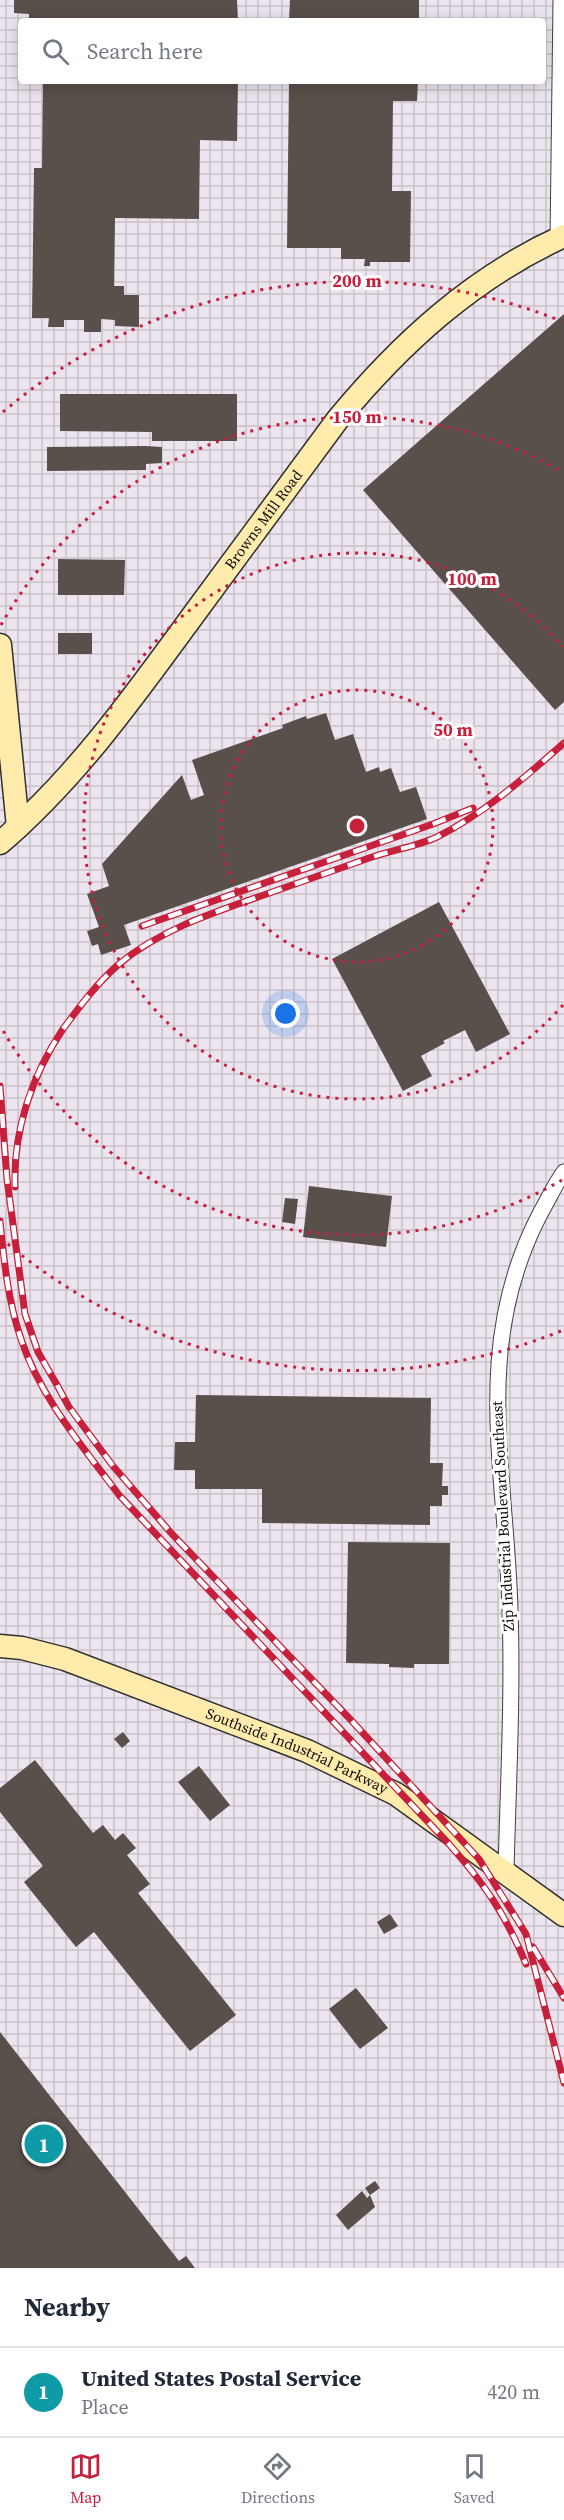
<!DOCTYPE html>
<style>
:root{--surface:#fff;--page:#f6f6f7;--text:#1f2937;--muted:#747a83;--line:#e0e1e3;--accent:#c7203c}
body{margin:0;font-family:"Source Serif 4",serif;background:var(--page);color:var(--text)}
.you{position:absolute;left:286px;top:1014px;width:21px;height:21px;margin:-15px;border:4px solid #fff;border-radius:50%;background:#1a73e8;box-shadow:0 0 0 9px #1a73e833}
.badge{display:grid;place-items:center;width:39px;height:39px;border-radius:50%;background:var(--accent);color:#fff;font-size:20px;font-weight:700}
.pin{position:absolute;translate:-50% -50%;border:3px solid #fff;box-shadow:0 2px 6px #0006}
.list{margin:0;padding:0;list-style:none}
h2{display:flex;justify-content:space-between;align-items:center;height:78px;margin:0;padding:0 24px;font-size:26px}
h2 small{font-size:20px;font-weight:400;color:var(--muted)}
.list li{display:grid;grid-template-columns:39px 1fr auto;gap:18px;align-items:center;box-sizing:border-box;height:90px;padding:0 24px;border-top:2px solid var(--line)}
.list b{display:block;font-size:22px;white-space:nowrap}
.list p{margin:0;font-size:20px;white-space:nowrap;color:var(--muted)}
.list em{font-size:20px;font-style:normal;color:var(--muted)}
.icon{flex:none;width:33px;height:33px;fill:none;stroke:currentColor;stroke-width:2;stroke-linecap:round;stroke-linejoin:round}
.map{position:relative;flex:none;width:564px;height:2268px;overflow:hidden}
.search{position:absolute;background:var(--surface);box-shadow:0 3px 15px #0003;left:18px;right:18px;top:18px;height:66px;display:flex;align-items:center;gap:15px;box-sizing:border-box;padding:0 21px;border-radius:6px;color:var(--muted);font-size:22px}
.sheet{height:168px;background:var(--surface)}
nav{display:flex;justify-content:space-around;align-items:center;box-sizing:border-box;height:84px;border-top:2px solid var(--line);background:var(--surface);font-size:16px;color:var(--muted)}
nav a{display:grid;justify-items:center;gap:3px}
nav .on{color:var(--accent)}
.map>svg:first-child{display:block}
.industrial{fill:url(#industrial-grid);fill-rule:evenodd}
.building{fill:#594f4b}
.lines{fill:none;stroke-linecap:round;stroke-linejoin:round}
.street-casing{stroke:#424242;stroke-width:17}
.secondary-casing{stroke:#313131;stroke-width:25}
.street{stroke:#fff;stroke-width:15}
.secondary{stroke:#ffecad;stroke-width:22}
.rail-casing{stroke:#c7203c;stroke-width:7}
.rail{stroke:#fff;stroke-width:4.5;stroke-dasharray:14;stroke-linecap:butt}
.ring{fill:none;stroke:#c7203c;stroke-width:3;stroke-dasharray:3 6}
.labels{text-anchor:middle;stroke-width:6;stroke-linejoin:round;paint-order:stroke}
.street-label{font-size:15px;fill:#0f0f0f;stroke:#fff}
.centre{fill:#c7203c;stroke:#fff;stroke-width:3}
.ring-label{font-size:18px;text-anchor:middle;font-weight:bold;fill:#c7203c;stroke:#fff;stroke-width:6;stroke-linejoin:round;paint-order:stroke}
</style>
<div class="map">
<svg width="564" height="2268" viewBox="0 0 564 2268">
<defs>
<pattern id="industrial-grid" width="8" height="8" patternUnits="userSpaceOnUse" patternTransform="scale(1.5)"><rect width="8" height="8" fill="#ece4ee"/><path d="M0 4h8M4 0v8" fill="none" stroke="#c9c2cb"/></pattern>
</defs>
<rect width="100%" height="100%" fill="#fffbf2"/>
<path class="industrial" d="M0,0h564v2268h-564zM21,21h522v60h-522z"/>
<g class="building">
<path d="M14,0h223l1,21h-209v-7l-15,-1z"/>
<path d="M290,0h129v21h-130z"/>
<path d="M43,81h195l-1,60 -37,-1 -1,79 -84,-1 -1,68h10v9h15v32l-24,-1v-6l-14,-1v13h-17v-12h-20v7h-16l1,-9h-17l2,-150h8z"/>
<path d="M289,81h129l-1,20h-24l-1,90h19l-1,71h-40v4h-6l1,-7h-24v-11h-54z"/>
<path d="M564,314v388l-9,8 -192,-220z"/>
<path d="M60,394h177v47h-85v-9l-92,-1z"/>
<path d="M146,446l16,1v16l-16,1v6l-99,1v-24z"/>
<path d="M58,559l67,1 -1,35h-66z"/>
<rect x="58" y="633" width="34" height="21"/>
<path d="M326,713l9,27 18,-6 13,38 13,-5 1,5 11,-4 9,24 16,-5 11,32 -303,106 7,20 -30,10 -3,-11 -6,2 -5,-15 12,-4 -12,-33 22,-8 -7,-22 80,-89 9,25 13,-5 -12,-35 91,-32 -1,-3 24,-9 1,3z"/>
<path d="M439,902l71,132 -34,18 -11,-22 -22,11 2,2 -24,13 11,20 -29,15 -71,-132z"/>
<path d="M309,1186l83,10 -6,51 -83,-10z"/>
<path d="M285,1198l13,1 -3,25 -13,-2z"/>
<path d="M196,1395l235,3 -1,65h13l-1,23h6v9h-6v11h-12v19l-168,-2v-34h-67v-19h-21l1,-28h20z"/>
<path d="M348,1542l102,1 -1,121h-35v4l-25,-1v-3l-43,-1z"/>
<path d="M123,1732l7,9 -8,7 -8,-9z"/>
<path d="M35,1760l58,73 10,-8 12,15 8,-7 13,15 -9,7 23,29 -12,9 98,122 -46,36 -96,-119 -18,15 -52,-65 19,-16 -43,-54v-24z"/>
<path d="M199,1766l31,39 -20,16 -32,-39z"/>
<path d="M390,1914l8,12 -14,8 -7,-12z"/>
<path d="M356,1988l32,40 -28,21 -31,-40z"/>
<path d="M0,2032l179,229 7,-5 9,12h-195z"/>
<path d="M375,2181l5,7 -10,7 -5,-7z"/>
<path d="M362,2191l5,7 3,-3 5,12 -27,23 -12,-15z"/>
</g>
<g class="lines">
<g class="street-casing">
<g id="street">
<path d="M558,239l3,-239"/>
<path d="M506,1873c2,-87 7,-176 4,-264 -4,-140 -39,-265 31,-397 8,-14 14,-28 23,-40"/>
</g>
</g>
<g class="secondary-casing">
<g id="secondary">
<path d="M0,645l18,182"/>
<path id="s1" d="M0,843c78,-67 137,-151 197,-233 47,-64 94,-127 141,-191 63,-76 135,-142 226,-183"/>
<path id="s2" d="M0,1646l22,2 43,11 242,92 89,43 168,121"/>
</g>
</g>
<use href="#street" class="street"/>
<use href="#secondary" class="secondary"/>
<g class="rail-casing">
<g id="rail">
<path d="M142,926l291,-102 40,-16"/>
<path d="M0,1086l7,93 18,135 13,38 19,33 12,22 44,59 59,68 178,185 129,140 47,75 38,149"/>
<path d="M15,1187c-2,-56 17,-112 48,-158 17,-23 34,-46 56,-65 41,-34 93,-51 142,-68 37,-13 74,-26 111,-39 21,-7 46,-11 65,-20 48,-24 87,-59 127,-94"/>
<path d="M0,1221c4,40 8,80 21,118 19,58 62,108 98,156l330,349c36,41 56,69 77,120"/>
<path d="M533,1947l31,51"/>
</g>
</g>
<use href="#rail" class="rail"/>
</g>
<g class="ring">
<circle cx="357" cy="826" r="136"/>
<path d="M563 1005A273 273 0 1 1 563 647"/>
<path d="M562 1180A409 409 0 0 1 1 1027M1 625A409 409 0 0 1 562 472"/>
<path d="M561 1331A545 545 0 0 1 3 1240M3 412A545 545 0 0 1 561 321"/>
</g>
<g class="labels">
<g class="street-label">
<text dy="5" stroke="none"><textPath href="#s1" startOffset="418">Browns Mill Road</textPath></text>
<text transform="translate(503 1516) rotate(-93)" y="5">Zip Industrial Boulevard Southeast</text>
<text dy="5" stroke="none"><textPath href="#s2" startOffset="316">Southside Industrial Parkway</textPath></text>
</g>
</g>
<circle cx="357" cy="826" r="9" class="centre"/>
<g class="ring-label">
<text x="357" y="287">200 m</text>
<text x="357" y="423">150 m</text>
<text x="472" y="585">100 m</text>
<text x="453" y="736">50 m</text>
</g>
</svg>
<div class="you"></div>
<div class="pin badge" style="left:44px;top:2144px;background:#0f9aa8">1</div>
<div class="search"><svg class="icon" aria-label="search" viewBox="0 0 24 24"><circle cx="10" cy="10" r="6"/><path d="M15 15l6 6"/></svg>Search here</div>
</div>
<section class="sheet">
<h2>Nearby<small></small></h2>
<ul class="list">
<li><span class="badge" style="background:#0f9aa8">1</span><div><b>United States Postal Service</b><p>Place</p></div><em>420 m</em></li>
</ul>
</section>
<nav>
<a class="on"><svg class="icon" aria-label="map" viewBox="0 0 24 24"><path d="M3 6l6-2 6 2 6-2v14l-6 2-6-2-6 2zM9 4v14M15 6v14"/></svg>Map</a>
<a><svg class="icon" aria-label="directions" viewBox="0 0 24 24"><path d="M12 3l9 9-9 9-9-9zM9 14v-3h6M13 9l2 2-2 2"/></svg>Directions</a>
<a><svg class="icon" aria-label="saved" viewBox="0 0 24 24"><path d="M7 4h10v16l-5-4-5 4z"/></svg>Saved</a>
</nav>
